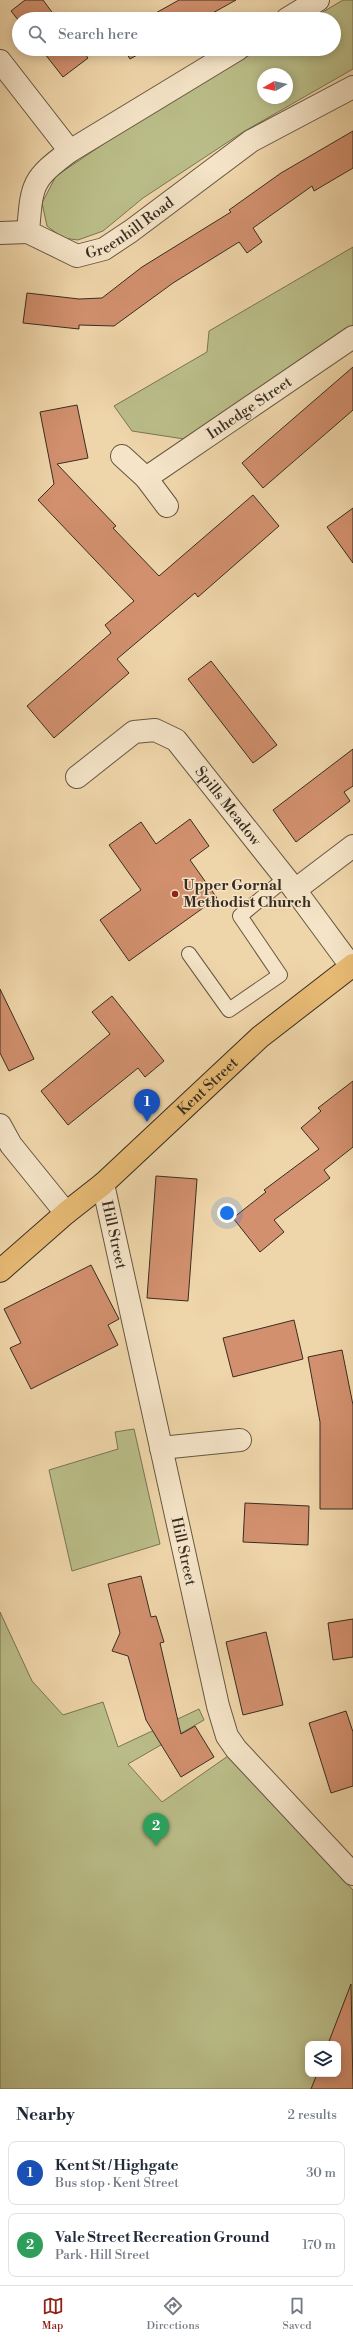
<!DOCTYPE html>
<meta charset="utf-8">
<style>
:root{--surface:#fff;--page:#f2f2f3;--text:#1f2937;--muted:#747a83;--line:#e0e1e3;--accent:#8f2418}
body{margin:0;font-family:"Libre Bodoni",serif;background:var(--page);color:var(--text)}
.controls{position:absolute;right:12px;bottom:12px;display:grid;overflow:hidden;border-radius:8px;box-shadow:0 2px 10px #0003}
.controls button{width:36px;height:36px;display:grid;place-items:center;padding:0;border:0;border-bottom:1px solid var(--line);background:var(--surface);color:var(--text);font:20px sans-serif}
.compass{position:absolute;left:257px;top:68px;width:36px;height:36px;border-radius:50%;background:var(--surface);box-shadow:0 2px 10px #0003;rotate:261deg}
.you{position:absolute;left:227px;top:1213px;width:14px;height:14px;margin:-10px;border:3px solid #fff;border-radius:50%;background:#1a73e8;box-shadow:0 0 0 6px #1a73e833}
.badge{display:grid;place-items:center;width:26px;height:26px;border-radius:50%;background:var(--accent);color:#fff;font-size:13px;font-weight:700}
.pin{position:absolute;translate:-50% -33px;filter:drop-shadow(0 1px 2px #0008)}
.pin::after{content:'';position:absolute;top:21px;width:14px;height:12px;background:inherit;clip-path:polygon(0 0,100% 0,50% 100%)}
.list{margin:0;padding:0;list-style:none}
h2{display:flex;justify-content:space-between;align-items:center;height:52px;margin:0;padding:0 16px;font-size:17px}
h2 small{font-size:13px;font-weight:400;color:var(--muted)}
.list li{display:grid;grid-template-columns:26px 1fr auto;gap:12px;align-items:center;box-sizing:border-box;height:64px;margin:0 8px 8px;padding:0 8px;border:1px solid var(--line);border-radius:8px}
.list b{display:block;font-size:15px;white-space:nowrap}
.list p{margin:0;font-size:13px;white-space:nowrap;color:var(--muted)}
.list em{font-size:13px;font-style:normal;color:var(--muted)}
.icon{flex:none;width:22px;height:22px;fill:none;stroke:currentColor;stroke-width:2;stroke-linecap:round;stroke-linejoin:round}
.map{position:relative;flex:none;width:353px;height:2089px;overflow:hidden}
.search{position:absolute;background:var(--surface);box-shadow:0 2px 10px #0003;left:12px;right:12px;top:12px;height:44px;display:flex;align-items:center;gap:10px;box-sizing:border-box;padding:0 14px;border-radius:22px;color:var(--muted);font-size:15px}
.sheet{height:196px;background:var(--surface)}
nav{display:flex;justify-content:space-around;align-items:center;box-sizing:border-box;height:56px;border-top:1px solid var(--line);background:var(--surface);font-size:11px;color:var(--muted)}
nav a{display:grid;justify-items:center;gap:2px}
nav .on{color:var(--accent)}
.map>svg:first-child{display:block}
.green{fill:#babd88;stroke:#797554;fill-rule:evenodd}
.building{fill:#d2906e;stroke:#382d21}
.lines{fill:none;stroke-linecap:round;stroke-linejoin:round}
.service-casing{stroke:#665743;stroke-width:16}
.minor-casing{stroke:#665743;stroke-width:24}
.tertiary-casing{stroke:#665743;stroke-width:24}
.primary-casing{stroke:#382d21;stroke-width:24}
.service{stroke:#f5e4c8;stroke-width:14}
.minor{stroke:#f5e4c8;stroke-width:22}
.tertiary{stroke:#f5e4c8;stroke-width:22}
.primary{stroke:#e8bb75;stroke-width:22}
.poi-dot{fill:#8f2418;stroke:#f5e4c8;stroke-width:1.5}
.labels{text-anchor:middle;stroke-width:3;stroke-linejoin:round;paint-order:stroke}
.street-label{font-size:15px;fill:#382d21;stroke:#f5e4c8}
.poi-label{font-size:15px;font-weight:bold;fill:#382d21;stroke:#f5e4c8;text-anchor:start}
</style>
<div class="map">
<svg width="353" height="2089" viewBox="0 0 353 2089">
<rect width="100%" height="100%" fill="#efd6aa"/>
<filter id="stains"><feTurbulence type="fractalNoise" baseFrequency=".005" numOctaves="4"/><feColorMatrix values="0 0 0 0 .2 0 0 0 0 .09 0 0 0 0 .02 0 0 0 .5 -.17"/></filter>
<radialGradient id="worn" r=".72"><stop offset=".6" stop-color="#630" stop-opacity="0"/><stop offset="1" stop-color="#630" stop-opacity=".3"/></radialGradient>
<g class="green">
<path d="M343,0h10v69l-110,63 -100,66 -40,33 -25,9 -15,-2 -16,-12 -5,-23 14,-27 74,-50 130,-77h74v-30h-23zM263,74h24v24h-24z"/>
<path d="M353,247v80l-169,112 -52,-8 -18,-25 93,-54 2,-21z"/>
<path d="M134,1429l26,115 -88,27 -23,-101 69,-21 -3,-17z"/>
<path d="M0,1612l32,69 31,34 40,-13 15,45 81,-38 5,11 -76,44 34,38 66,-46 125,134v199h-353zM308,2044h30v30h-30z"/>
</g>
<g class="building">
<path d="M25,0h18l14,19h-38v2l-8,-10z"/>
<path d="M179,0h57l-34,19h-57z"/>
<path d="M41,49h40l7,9 -25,19z"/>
<path d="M124,49h24l-18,10z"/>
<path d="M353,131v37l-39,23 -2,-5 -59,42 9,14 -15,11 -8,-11 -66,41 -59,43 -35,-1v4l-56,-6 4,-30 52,6 23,-1 40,-31 89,-55 -2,-2 52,-37z"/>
<path d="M353,367v43l-90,78 -21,-25z"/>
<path d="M77,405l11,53 -31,6 59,62 -3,2 46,48 94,-81 26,31 -81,71 -3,-4 -78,66 12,14 -75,65 -27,-32 84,-73 -6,-8 29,-24 -96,-101 16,-16 -14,-72z"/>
<path d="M353,508v55l-26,-36z"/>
<path d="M211,661l66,84 -24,18 -65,-84z"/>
<path d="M353,749v37l-9,6 6,9 -54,41 -23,-32z"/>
<path d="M190,819l19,27 -19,14 27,38 -88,63 -29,-41 41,-30 -32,-45 32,-23 15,22z"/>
<path d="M0,989l34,70 -25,12 -9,-18z"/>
<path d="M112,996l52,65 -19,16 -7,-9 -70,57 -27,-34 69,-57 -18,-22z"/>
<path d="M353,1081v66l-29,23 6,8 -56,42 10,12 -24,20 -27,-34 33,-26 -2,-2 55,-41 -18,-21 20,-17 -3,-3z"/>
<path d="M156,1176l41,3 -9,122 -41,-3z"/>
<path d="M91,1265l28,54 -11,6 10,20 -87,44 -21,-41 11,-5 -17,-34z"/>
<path d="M294,1320l9,39 -70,18 -10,-39z"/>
<path d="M342,1350l11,55v104h-33v-87l-12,-65z"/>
<path d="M245,1503l64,3 -1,39 -65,-3z"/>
<path d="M141,1576l10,41 5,-1 8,26 -4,1 21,91 14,-8 19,31 -33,20 -35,-57 -18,-64 -16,-5 8,-18 -12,-49z"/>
<path d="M353,1619v38l-20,3 -5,-37z"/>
<path d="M266,1632l17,73 -40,10 -17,-73z"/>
<path d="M346,1711l7,21v54l-22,7 -22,-70z"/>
<path d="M351,1984l2,105h-42l6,-15h21v-30h-10z"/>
</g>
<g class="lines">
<g class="service-casing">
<path id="service" d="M189,954l40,56 51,-35 -40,-59 46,-38"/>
</g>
<g class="minor-casing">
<g id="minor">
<path d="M287,19l31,-19"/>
<path id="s1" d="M238,49l-168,102c-39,29 -38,33 -42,81l49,24 27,-7 27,-18 120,-90 102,-54"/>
<path d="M0,61l70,90"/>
<path d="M0,233l28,-1"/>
<path d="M122,456l24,22 21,28"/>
<path id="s2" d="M146,478l207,-141"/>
<path id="s3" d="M77,777l57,-45 21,-2 21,10 119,150 56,76"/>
<path d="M295,890l58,-44"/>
<path d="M0,1125l11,20 55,68"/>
<path d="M161,1448l79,-8"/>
</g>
</g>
<g class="tertiary-casing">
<g id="tertiary">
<path id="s4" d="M103,1184l115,522 9,30 9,13 117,125"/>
</g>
</g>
<g class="primary-casing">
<g id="primary">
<path id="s5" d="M0,1271l66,-58 37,-29 157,-147 93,-72"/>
</g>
</g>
<use href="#service" class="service"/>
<use href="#minor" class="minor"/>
<use href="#tertiary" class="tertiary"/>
<use href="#primary" class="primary"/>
</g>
<circle class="poi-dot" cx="175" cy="894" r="4"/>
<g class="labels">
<g class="street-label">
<text dy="5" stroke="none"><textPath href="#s1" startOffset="408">Greenhill Road</textPath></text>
<text dy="5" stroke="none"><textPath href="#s2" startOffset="125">Inhedge Street</textPath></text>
<text dy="5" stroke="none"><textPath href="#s3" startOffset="201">Spills Meadow</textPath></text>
<text dy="5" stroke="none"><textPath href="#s5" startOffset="278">Kent Street</textPath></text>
<text dy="5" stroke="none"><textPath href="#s4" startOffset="52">Hill Street</textPath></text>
<text dy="5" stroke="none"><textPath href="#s4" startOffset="376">Hill Street</textPath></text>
</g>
<g class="poi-label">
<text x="183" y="890">Upper Gornal<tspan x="183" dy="17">Methodist Church</tspan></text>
</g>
</g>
<rect width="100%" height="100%" filter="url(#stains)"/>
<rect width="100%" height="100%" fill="url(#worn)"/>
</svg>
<div class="controls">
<button><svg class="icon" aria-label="layers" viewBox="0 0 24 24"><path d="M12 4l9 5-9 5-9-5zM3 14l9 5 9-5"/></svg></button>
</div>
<svg class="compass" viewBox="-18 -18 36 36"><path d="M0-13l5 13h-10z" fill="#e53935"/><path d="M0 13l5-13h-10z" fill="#747a83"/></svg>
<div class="you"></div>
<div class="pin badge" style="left:147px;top:1122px;background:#1a4fb4">1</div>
<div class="pin badge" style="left:156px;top:1846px;background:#2e9e5b">2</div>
<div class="search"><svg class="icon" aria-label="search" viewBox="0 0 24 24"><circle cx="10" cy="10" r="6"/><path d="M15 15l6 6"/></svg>Search here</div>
</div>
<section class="sheet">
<h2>Nearby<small>2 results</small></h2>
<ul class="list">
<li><span class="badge" style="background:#1a4fb4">1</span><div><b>Kent St / Highgate</b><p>Bus stop · Kent Street</p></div><em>30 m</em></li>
<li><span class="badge" style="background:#2e9e5b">2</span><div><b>Vale Street Recreation Ground</b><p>Park · Hill Street</p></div><em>170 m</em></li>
</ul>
</section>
<nav>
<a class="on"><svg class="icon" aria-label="map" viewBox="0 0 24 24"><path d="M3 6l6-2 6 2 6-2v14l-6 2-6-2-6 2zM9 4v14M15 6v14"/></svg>Map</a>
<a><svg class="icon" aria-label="directions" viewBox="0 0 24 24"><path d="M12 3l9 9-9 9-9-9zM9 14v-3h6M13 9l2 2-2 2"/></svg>Directions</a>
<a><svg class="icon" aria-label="saved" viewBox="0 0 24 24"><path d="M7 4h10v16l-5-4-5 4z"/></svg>Saved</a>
</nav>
